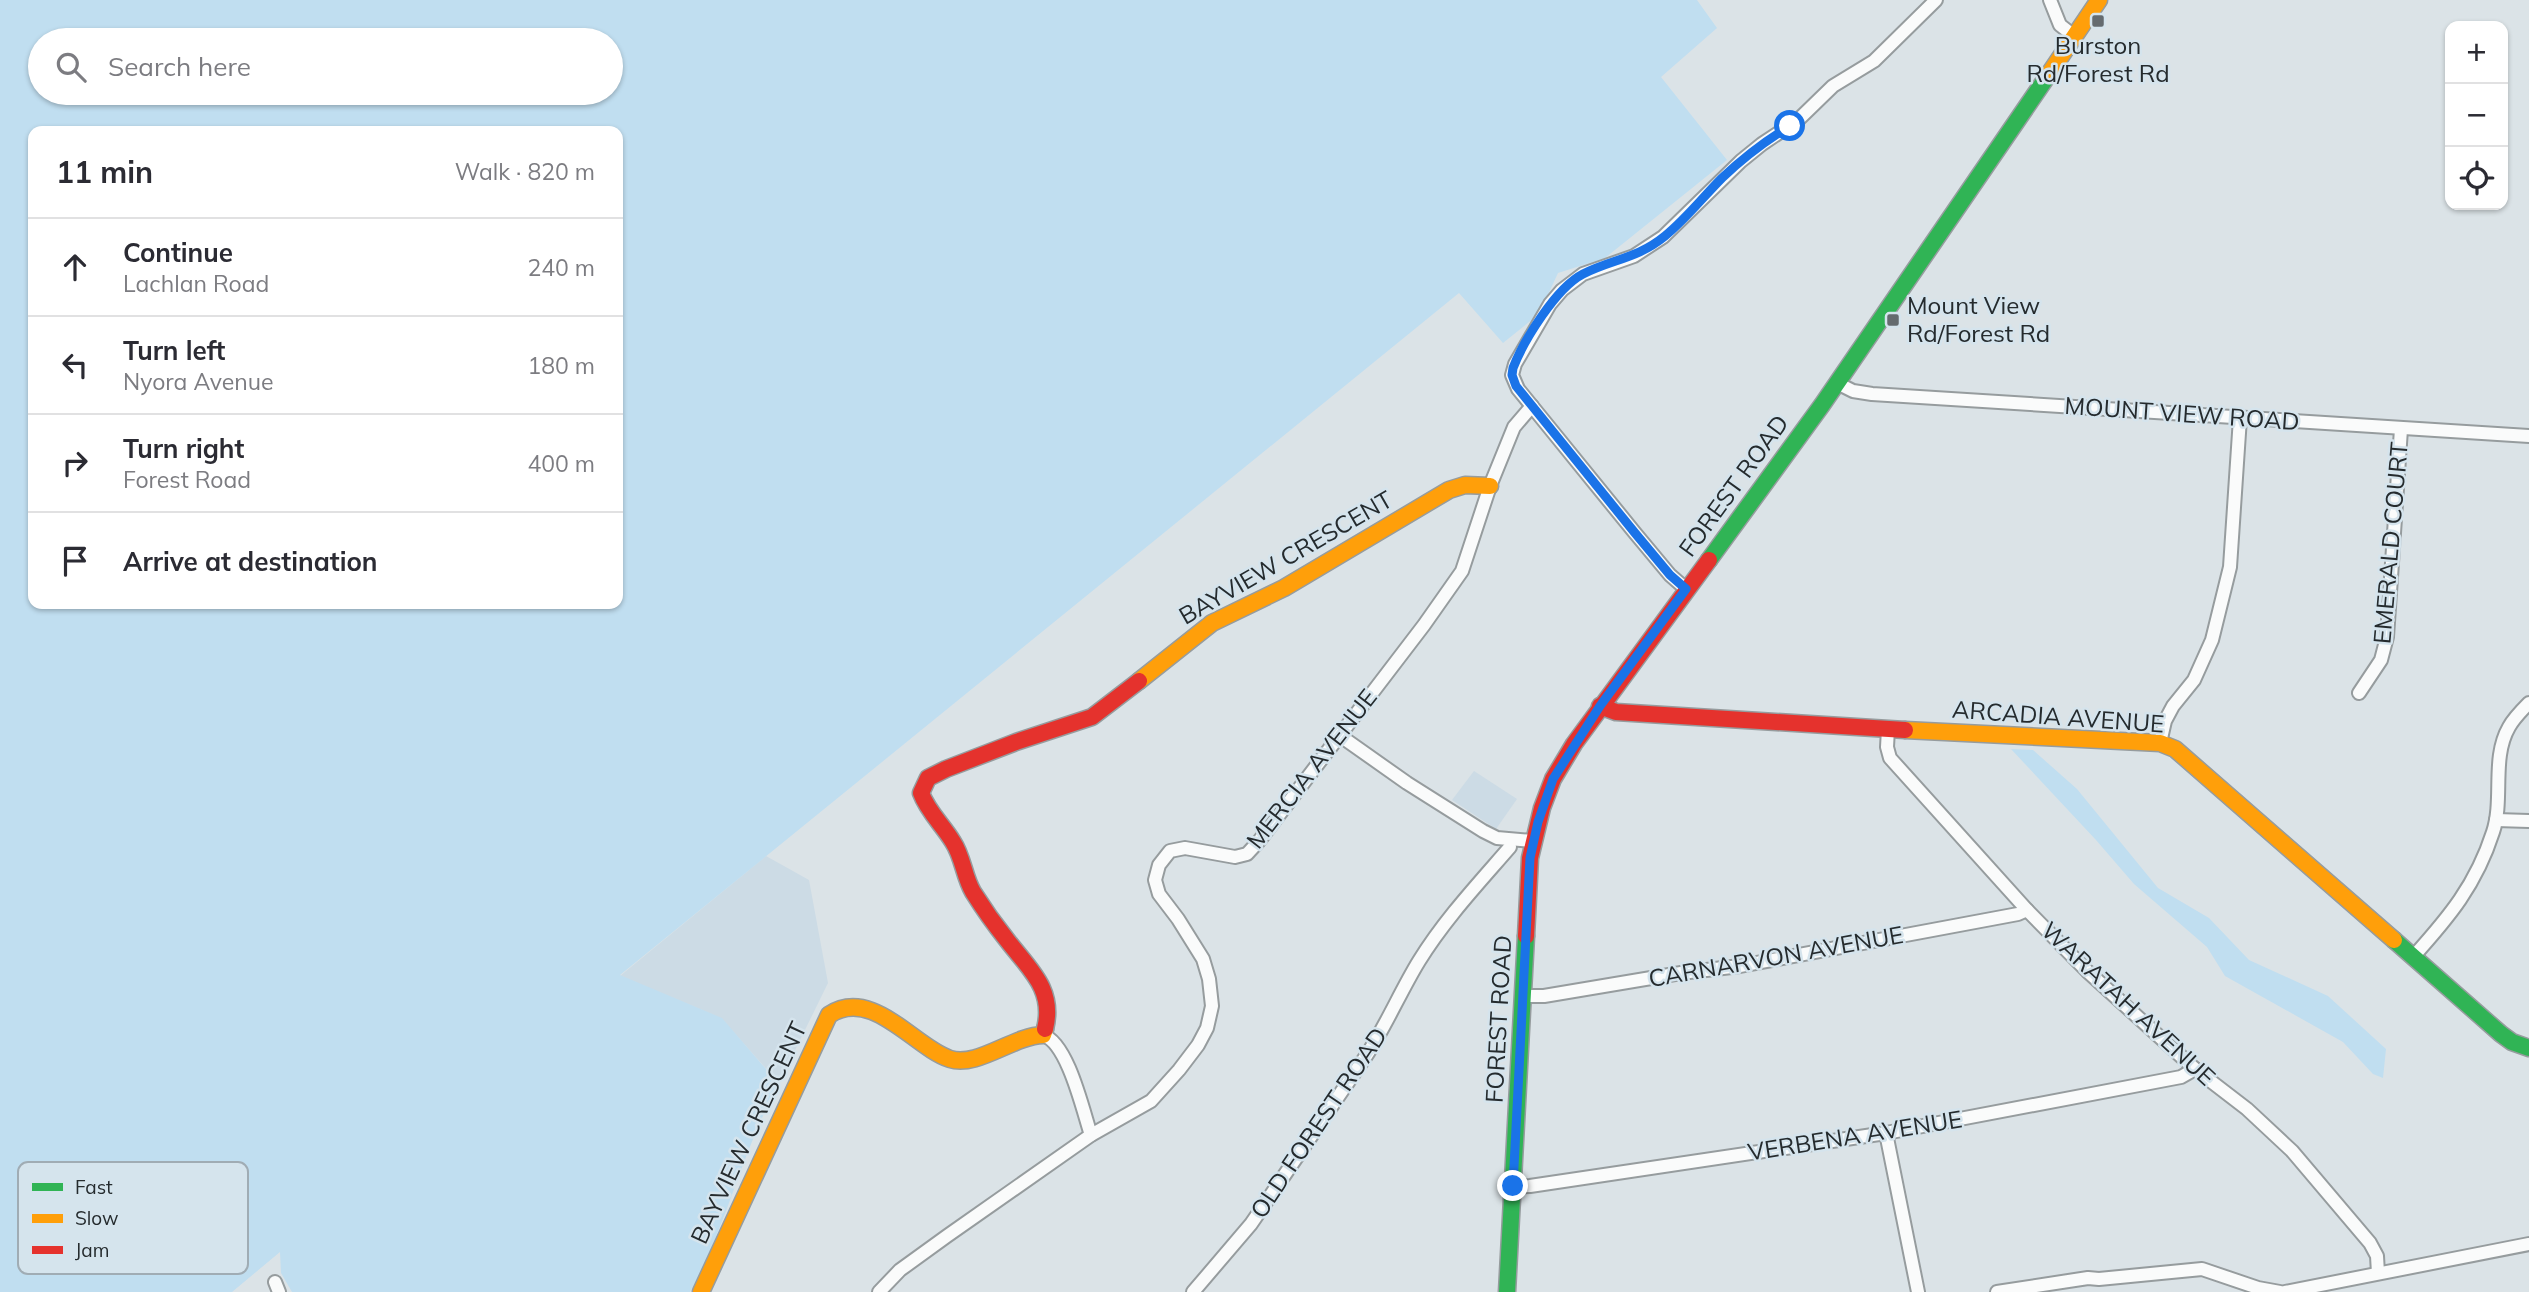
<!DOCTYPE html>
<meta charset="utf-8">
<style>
:root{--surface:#fff;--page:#f2f2f3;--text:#2b2b33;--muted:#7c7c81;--line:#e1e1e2}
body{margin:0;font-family:Mulish,sans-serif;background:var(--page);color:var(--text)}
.controls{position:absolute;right:21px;top:21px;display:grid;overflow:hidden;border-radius:14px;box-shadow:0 2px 5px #0004}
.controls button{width:63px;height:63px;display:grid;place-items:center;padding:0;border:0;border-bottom:2px solid var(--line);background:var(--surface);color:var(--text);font:35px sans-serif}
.stop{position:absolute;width:21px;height:21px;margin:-16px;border:5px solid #1a73e8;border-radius:50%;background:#fff}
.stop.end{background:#1a73e8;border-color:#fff;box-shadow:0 2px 7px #0008}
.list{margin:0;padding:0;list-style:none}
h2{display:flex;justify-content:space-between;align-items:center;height:91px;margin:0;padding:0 28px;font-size:30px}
h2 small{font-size:23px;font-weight:400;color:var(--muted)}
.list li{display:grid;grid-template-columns:46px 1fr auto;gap:21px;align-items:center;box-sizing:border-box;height:98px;padding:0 28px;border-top:2px solid var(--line)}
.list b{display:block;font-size:26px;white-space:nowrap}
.list p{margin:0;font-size:23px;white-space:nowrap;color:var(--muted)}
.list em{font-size:23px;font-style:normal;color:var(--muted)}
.icon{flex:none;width:38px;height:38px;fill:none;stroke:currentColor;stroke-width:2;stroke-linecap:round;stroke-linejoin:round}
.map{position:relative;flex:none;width:2529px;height:1292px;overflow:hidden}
.search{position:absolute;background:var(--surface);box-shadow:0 2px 5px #0004;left:28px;top:28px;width:595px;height:77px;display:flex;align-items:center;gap:18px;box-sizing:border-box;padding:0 24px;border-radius:38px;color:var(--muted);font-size:26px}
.panel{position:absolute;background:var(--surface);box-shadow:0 2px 5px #0004;left:28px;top:126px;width:595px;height:483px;border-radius:14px}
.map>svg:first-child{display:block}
.built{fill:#ccdbe5}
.green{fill:#c0def0;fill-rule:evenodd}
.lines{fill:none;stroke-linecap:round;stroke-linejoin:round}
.street-casing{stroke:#969c9e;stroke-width:16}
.fast-casing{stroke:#969c9e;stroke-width:19}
.slow-casing{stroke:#969c9e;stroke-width:19}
.jam-casing{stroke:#969c9e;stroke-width:19}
.street{stroke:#fafbfb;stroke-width:12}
.fast{stroke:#30b455;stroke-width:16}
.slow{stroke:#ff9f0a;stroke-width:16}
.jam{stroke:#e5322d;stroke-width:16}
.route{stroke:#1a73e8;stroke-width:9}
.poi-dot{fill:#656b6f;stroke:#d5e4ed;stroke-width:2.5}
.labels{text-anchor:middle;stroke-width:5;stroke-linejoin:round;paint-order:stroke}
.poi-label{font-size:24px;fill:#252b2e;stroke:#d5e4ed}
.street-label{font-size:24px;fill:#252b2e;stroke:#d5e4ed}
.key{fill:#d5e4ed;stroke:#a0acb4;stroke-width:2}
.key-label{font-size:19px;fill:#252b2e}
</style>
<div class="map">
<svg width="2529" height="1292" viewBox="0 0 2529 1292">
<rect width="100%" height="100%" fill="#dbe3e7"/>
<g class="built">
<path d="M1474,771l43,28 -21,30 -44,-29z"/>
<path d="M766,856l43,24 19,103 -49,100 -58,-65 -101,-42z"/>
</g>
<g class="green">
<path d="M0,0h1697l20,28 -56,49 66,83 -122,98 -47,15 -19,41 -36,29 -44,-50 -839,682 102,43 57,66c-37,66 -52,142 -89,208h-398l-11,-19 -1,-21 -48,40h-232zM40,40h571v53h-571zM33,131h585v473h-585z"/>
<path d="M2011,749l22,1 44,39 81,99 51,30 40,42 79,36 58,53 -3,29 -10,-4 -30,-32 -118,-66 -18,-29 -73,-63 -38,-44z"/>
</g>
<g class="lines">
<g class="street-casing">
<g id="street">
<path d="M2050,0l10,25 14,11"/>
<path d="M1837,383l16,8 19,3 657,42"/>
<path d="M1686,589l-16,-14 -35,-42 -117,-144 -6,-14 3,-11 35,-60 12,-14 21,-16 51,-18 29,-19 78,-76 21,-17 36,-24 35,-34 41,-25 62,-61"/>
<path d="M2359,693l22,-33 6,-23 14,-208"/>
<path d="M1888,729l-1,18 3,11 137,152 60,61 108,98 52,40 45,42 78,92 7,13 1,17"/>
<path d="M1339,735l68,48 76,48 14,7 36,3"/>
<path d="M2160,743l5,-22 8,-15 21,-26 18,-40 18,-73 10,-149"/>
<path d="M2496,820l33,1"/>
<path d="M2413,957c36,-40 63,-72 80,-125 11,-33 -2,-74 16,-105 5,-9 13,-17 20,-24"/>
<path d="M1524,996h20l137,-23 59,-7 278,-52 9,-4"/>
<path d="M1043,1035c25,8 40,76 48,100"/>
<path d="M1886,1133l32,159"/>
<path d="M1512,1187l18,-1 356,-53 295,-56 14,-8"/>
<path d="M275,1282l4,10"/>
<path d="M879,1292l21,-22 47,-34 144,-101 60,-34 28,-31 19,-25 9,-17 5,-22 -3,-27 -6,-20 -25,-40 -19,-25 -4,-14 4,-15 11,-14 15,-3 50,9 12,-3 12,-13 165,-216 38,-54 28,-85 24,-59 18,-21"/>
<path d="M1193,1292l58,-68 115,-168c20,-30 34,-64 53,-95 26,-42 59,-77 91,-114"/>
<path d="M1997,1292l91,-14 11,1 103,-10 56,19 22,4"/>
<path d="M2285,1292l244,-48"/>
</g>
</g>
<g class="fast-casing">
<g id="fast">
<path d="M1709,560l113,-155 227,-331"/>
<path d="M2394,940l107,94 11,8 17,6"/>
<path d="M1507,1292l19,-356"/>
</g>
</g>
<g class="slow-casing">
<g id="slow">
<path d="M2049,74l50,-74"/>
<path d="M1139,681l73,-58 72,-35 165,-98 16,-5 25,1"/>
<path d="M1905,730l255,13 15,6 219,191"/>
<path d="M701,1292l128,-277c43,-29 86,33 121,44 27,9 63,-23 93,-24l2,-6"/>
</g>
</g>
<g class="jam-casing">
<g id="jam">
<path d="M1600,706l16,6 289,18"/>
<path d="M1526,936l4,-78 12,-50 11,-29 21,-35 135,-184"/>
<path d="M1045,1029c10,-40 -16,-60 -38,-89 -12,-15 -24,-32 -34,-48 -9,-15 -10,-35 -20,-50 -10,-17 -25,-30 -32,-49l7,-15 18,-9 70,-27 76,-25 47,-36"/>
</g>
</g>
<use href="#street" class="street"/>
<use href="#fast" class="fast"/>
<use href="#slow" class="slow"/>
<use href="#jam" class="jam"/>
</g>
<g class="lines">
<path class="route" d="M1513,1186l17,-328 8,-36 15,-43 47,-73 86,-117 -16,-14 -35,-42 -119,-147 -4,-11 1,-7c11,-28 43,-80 70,-94 29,-15 54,-15 82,-38 21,-17 38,-39 57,-58 21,-20 43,-37 68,-52"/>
</g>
<g class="poi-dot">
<rect x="2091" y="14" width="14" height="14" rx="3.5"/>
<rect x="1886" y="313" width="14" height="14" rx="3.5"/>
</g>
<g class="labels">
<g class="poi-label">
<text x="2098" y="54">Burston<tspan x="2098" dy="28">Rd/Forest Rd</tspan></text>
<text x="1907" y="314" text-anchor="start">Mount View<tspan x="1907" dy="28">Rd/Forest Rd</tspan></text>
</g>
<g class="street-label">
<text transform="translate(2182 414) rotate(4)" y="8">MOUNT VIEW ROAD</text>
<text transform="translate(1734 486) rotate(-54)" y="8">FOREST ROAD</text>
<text transform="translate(2391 543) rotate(-85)" y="8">EMERALD COURT</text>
<text transform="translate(1286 558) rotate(-30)" y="8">BAYVIEW CRESCENT</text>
<text transform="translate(2058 717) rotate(4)" y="8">ARCADIA AVENUE</text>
<text transform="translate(1312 769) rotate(-52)" y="8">MERCIA AVENUE</text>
<text transform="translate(1776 957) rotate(-10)" y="8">CARNARVON AVENUE</text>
<text transform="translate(2128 1004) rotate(43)" y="8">WARATAH AVENUE</text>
<text transform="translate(1499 1019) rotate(-87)" y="8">FOREST ROAD</text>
<text transform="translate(1319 1123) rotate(-56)" y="8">OLD FOREST ROAD</text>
<text transform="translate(749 1133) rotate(-65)" y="8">BAYVIEW CRESCENT</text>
<text transform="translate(1855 1136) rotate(-9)" y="8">VERBENA AVENUE</text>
</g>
</g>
<rect x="18" y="1162" width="230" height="112" rx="10" class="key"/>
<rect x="32" y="1183" width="31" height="8" fill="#30b455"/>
<rect x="32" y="1214" width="31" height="9" fill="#ff9f0a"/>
<rect x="32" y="1246" width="31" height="8" fill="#e5322d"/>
<g class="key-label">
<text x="75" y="1194">Fast</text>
<text x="75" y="1225">Slow</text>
<text x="75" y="1257">Jam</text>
</g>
</svg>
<div class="controls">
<button>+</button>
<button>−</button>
<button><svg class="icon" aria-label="locate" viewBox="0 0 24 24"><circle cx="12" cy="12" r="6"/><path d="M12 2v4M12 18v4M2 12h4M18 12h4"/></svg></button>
</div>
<div class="stop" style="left:1790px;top:126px"></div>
<div class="stop end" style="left:1513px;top:1186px"></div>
<div class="search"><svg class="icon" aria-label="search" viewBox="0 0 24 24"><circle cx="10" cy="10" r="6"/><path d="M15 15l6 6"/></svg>Search here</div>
<section class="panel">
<h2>11 min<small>Walk · 820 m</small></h2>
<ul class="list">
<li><svg class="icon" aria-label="ahead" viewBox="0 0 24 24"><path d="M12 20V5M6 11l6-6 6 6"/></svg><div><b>Continue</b><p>Lachlan Road</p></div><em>240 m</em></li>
<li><svg class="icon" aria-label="left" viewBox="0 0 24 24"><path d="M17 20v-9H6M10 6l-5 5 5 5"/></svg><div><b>Turn left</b><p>Nyora Avenue</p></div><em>180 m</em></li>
<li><svg class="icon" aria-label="right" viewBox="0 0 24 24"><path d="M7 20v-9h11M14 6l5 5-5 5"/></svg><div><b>Turn right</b><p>Forest Road</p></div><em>400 m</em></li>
<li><svg class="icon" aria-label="arrive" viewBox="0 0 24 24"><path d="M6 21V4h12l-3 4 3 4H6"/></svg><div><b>Arrive at destination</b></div></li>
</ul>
</section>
</div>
